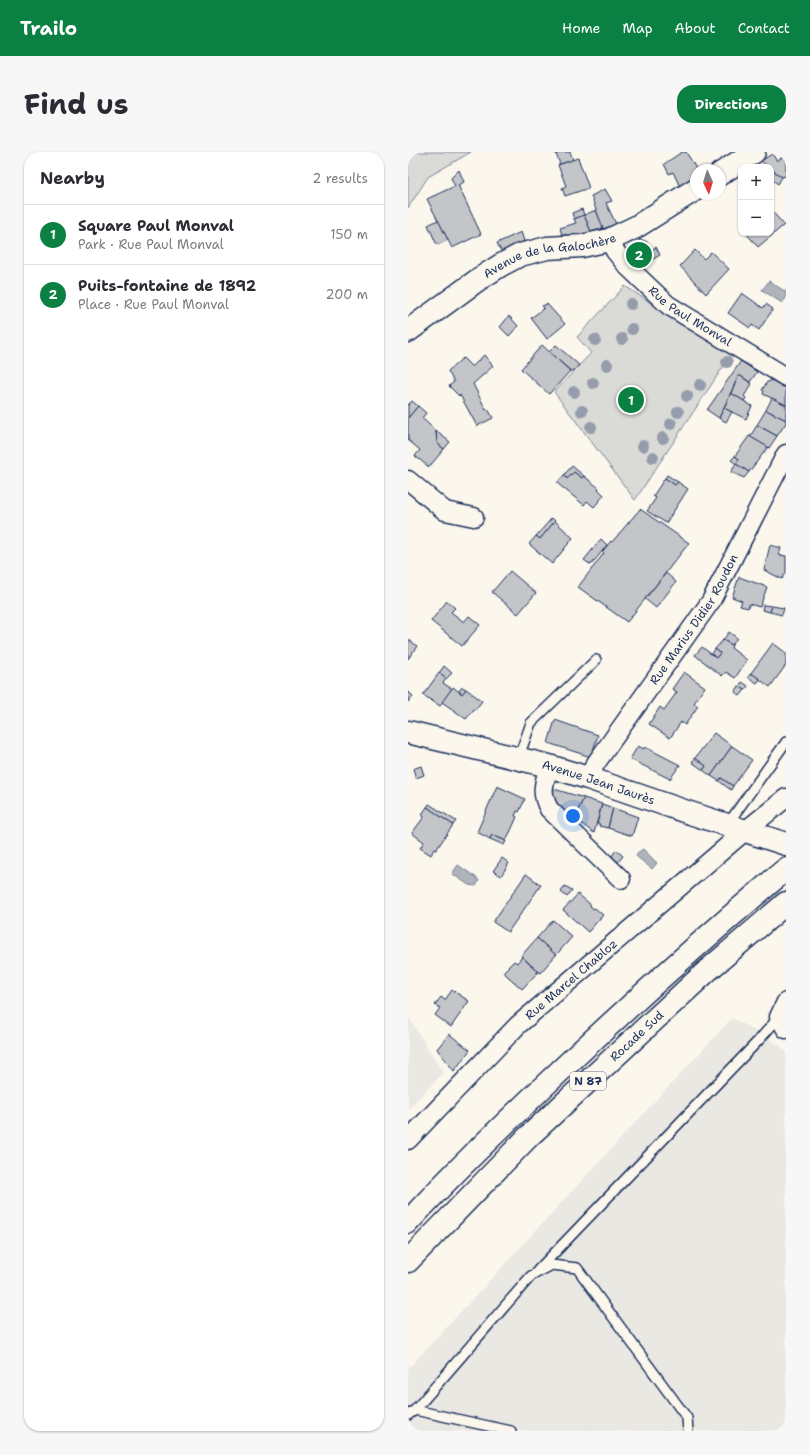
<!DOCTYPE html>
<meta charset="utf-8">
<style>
:root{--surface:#fff;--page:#f7f7f7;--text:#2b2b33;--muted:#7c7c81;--line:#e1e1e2;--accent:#0b8043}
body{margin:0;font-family:"Shantell Sans",sans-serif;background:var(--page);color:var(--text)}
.controls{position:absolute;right:12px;top:12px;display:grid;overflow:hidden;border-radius:8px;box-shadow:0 1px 3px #0004}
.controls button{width:36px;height:36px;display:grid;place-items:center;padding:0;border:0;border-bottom:1px solid var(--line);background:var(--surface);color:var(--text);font:20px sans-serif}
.compass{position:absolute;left:282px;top:12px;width:36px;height:36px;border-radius:50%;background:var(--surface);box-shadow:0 1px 3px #0004;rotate:176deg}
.you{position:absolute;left:165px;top:664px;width:14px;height:14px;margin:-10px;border:3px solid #fff;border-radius:50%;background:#1a73e8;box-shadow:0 0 0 6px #1a73e833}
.badge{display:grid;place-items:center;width:26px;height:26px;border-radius:50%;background:var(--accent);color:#fff;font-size:13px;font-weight:700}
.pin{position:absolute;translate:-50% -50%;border:2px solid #fff;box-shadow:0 1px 4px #0006}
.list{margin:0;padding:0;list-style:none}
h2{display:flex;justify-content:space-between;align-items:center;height:52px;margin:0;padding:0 16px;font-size:17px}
h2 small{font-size:13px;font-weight:400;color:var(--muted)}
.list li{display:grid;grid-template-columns:26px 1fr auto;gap:12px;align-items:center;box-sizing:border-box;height:60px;padding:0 16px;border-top:1px solid var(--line)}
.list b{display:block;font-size:15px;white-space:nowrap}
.list p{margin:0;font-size:13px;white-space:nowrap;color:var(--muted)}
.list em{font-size:13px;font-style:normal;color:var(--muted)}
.map{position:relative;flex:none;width:378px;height:1279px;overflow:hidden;border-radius:16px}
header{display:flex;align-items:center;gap:24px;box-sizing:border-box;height:56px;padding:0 20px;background:var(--accent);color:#fff}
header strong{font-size:19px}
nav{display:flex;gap:22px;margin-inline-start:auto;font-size:14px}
.intro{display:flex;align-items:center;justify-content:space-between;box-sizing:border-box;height:96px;padding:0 24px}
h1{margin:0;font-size:28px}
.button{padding:10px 18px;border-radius:16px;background:var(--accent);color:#fff;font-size:14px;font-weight:700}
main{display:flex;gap:24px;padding:0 24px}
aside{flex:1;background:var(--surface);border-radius:16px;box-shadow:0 1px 3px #0004}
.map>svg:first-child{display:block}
.built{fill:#eae8e2}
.green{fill:#dadad7;stroke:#7a849a}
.water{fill:#afb3bb;stroke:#747e96}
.building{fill:#c3c5c9;stroke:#1b2f5e}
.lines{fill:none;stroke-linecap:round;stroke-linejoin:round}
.lane-casing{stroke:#1b2f5e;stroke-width:12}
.street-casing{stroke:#1b2f5e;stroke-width:21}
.secondary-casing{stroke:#1b2f5e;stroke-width:25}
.highway-casing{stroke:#1b2f5e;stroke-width:25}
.lane{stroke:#fbf7ec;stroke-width:9}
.street{stroke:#fbf7ec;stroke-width:18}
.secondary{stroke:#fbf7ec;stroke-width:22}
.highway{stroke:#fbf7ec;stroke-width:22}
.tree{fill:#959cab}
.labels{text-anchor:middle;stroke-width:3.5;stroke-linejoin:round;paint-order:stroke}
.shield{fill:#fbf7ec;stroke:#5e6b89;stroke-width:1}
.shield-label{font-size:11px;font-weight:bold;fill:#1b2f5e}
.street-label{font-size:12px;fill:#1b2f5e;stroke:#fbf7ec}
</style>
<header>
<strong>Trailo</strong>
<nav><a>Home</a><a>Map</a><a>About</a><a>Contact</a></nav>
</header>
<div class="intro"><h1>Find us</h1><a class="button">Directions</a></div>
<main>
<aside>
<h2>Nearby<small>2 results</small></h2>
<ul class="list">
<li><span class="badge">1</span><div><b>Square Paul Monval</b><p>Park · Rue Paul Monval</p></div><em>150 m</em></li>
<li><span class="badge">2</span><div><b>Puits-fontaine de 1892</b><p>Place · Rue Paul Monval</p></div><em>200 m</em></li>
</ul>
</aside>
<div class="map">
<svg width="378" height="1279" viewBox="0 0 378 1279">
<rect width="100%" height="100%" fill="#fbf7ec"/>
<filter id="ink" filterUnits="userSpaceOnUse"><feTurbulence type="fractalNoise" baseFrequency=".025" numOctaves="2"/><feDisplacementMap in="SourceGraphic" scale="8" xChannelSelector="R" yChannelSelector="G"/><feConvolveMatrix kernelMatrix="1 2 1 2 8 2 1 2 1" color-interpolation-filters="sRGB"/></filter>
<g filter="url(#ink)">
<g class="built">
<path d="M0,864l35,57 -35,36z"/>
<path d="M324,866l47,27 7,6v380h-378v-62z"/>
</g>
<g class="green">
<path d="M0,0h63l-43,25 -20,31z"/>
<path d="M217,134l106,69 -96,145 -81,-108 37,-39 -14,-16z"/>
</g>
<g class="water">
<path d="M361,129l17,11v6l-4,5 -20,-13z"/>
<path d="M235,697l14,14 -5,6 -16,-13 1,-3z"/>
<path d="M50,713l19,13 2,3 -3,5 -7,-1 -17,-11z"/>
</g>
<g class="building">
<path d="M154,0h8l3,8 -13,4 -4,-10z"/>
<path d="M274,0h4l11,18 -1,6 -16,11 -7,-15 -4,2 -5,-10z"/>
<path d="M364,2l5,7 7,-5 2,2v18l-4,1 -11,-8v-2h-3l-7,-6z"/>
<path d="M170,6l11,30 -24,8 -3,-8 4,-2 -8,-21z"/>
<path d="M363,17l11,8 -4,7 -7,-5z"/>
<path d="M51,18l5,12 -6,3 23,49 -29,14 -25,-49 28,-13 -4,-8z"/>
<path d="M197,37l7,12 -6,2 10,21 -13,5 -12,-33z"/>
<path d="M174,57l2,6 -10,4 -2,-6z"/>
<path d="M188,58l7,18 -12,4 -7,-17z"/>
<path d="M363,58l13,15 -26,22 -12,-14h25z"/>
<path d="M176,63l7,17 -11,4 -1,-1h-17l-2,-7 16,-5 -2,-4z"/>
<path d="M30,68l10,20 -11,5 -9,-20z"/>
<path d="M113,80l3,9 -22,12 -5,-10z"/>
<path d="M232,87l7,3 -2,7 -8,-3z"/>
<path d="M248,95l4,8 -10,6 -4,-8z"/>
<path d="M287,98l9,9 7,-7 18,17 -23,25 -26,-28z"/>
<path d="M334,141l21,15 3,-4 7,5 -14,21 -7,-5 -2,3 -22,-15z"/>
<path d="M139,152l18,20 -18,15 -16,-21 13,-10 -2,-2z"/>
<path d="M101,164l9,10 -9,10 -9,-9z"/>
<path d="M134,193l28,26 -21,23 -28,-25z"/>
<path d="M148,193l23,20 -7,7 -23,-20z"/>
<path d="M76,203l9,11 -20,18 13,26 2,-1 5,9 -16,8 -17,-31 -1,1 -10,-10 5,-4 -6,-11 15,-13 9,9z"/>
<path d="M333,209l16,11 -7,10 -11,-7 -20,43 -12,-8z"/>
<path d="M331,223l13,9 -8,12 2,2 -2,3 -13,-8z"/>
<path d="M363,228l15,8v17l-23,-11 1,-3 -2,-1 5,-8h2z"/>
<path d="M323,241l21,13 -6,13 -22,-11z"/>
<path d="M364,246l14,7v15l-20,-10z"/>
<path d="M4,249l6,5 -10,12v-13z"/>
<path d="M10,254l8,7 -4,5 14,13 1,12 7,6 -15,18 -14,-11 5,-6 -12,-10v-22z"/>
<path d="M316,256l8,4 -6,10 -7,-4z"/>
<path d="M358,258l20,10v3l-9,13 -20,-11z"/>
<path d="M349,273l20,11 -8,12 -19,-11z"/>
<path d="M28,279l14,11 -6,7 -7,-6z"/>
<path d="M341,284l19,11 -19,25 -13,-8 3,-5 -4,-3z"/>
<path d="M327,304l4,3 -3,5 -5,-4z"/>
<path d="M328,312l13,8 -5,6 -13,-6z"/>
<path d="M164,314l12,10 -2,2 -8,-6 -7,7 -3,-4z"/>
<path d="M166,320l8,6 2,-2 15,12 -1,1 6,6 -10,12 -7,-6 -3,4 -27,-22 7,-8 3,4z"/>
<path d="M259,323l11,7 -3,3 -10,-7z"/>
<path d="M257,326l10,7 3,-3 10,7 -22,34 -19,-12 9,-13 -3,-2z"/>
<path d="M232,357l49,34 -62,79 -49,-35 26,-34 -2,-1 9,-11 1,1z"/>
<path d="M144,366l3,3 -15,18 -4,-3z"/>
<path d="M147,369l18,17 -21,26 -23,-20 7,-8 4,3z"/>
<path d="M193,387l6,6 -16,20 -7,-5z"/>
<path d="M362,393l11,3 -2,7 7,1v17l-4,6 -18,-9z"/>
<path d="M102,419l26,22 -18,21 -26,-22z"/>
<path d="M258,421l10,9 -20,26 -11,-9z"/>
<path d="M331,425l28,10 -7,20 -11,-3 -1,4 -8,-2 2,-5 -10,-4z"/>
<path d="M39,449l8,7 -4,4 13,10 5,-6 11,9 -18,21 -31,-25z"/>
<path d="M355,453l9,1 -2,6 -8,-2z"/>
<path d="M364,454l12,2 -2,7 -12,-3z"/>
<path d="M321,480l8,6 -5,7 -9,-5z"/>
<path d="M0,487l9,7 -9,13z"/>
<path d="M315,488l9,5 -1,3 16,12 -12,18 -9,-6 -4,4 -27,-21 7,-8 14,11 4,-5 -5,-4z"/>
<path d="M365,491l13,10v12l-16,22 -19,-14z"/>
<path d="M307,497l5,4 -4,5 -4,-4z"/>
<path d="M36,514l8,7 -6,6 -7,-6z"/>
<path d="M276,520l21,15 -11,16 4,3 -13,19 -4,-3 -11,16 -21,-14 11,-17 4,3 13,-18 -5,-3z"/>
<path d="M31,521l7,6 -3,4 9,6 -12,17 -17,-11z"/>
<path d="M343,521l9,6 -3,4 -9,-6z"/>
<path d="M334,530l6,4 -3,4 -6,-4z"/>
<path d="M331,534l6,4 -5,6 -5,-4z"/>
<path d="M45,535l9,7 4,-5 16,12 -7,9 -1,-1 -8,10 -24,-17z"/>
<path d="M54,535l4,2 -4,5 -3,-3z"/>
<path d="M0,540l5,4 -5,6z"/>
<path d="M147,568l43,15 -7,22 -43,-14z"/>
<path d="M306,581l18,13 -21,30 -8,-6 3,-4 -11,-8z"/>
<path d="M230,594l6,3 1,-2 35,18 -10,14 -40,-20z"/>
<path d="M324,594l20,14 -19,26 -12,-8 -2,3 -8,-5z"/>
<path d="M287,606l11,8 -3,4 -11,-8z"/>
<path d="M13,614l3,9 -8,3 -3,-9z"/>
<path d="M313,626l12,8 -2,4 -12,-9z"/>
<path d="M89,634l28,13 -6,13 -2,-1 -2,5 2,1 -11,24 -14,-6 -2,4 -13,-7z"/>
<path d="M146,637l30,9 -10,20 -24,-20z"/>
<path d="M176,646l18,6 -8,29 -20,-15z"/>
<path d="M21,652l27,17 -3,4 -26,-18z"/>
<path d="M194,652l11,4 -5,20 -9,-2 1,-2h-3z"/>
<path d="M19,655l26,18 -17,25 -2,-1 -3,6 -11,-7 4,-6 -12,-9 12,-16 -2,-3z"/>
<path d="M205,656l25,9 -6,19 -24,-8z"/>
<path d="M84,683l14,6 -2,4 -14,-6z"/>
<path d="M208,698l7,6 -5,6 -6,-6z"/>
<path d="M94,706l7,5 -8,13 -8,-5z"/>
<path d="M118,722l15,11 -33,47 -15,-10z"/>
<path d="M157,734l7,4 -5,7 -6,-5z"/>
<path d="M170,742l13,11 -1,1 4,3 1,-1 8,7 -15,17 -25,-22z"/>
<path d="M145,768l19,17 -16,18 -19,-17z"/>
<path d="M129,786l19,17 -16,18 -19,-17z"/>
<path d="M114,805l16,15 -16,17 -19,-17 11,-11 3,2z"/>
<path d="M44,838l17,11 -18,26 -16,-12 5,-7 -5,-3 6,-8 4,3z"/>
<path d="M41,882l21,16 -16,21 -17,-22z"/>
</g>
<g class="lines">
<g class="lane-casing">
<g id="lane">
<path d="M110,607l13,-36 65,-63"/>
<path d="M319,673l59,-83"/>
<path d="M130,1118l221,-230 20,-23"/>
<path d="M7,1258l116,-134 21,-11 25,3 110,150 1,13"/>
<path d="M0,1263l7,-5 96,21"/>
</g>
</g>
<g class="street-casing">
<g id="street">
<path id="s1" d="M201,88l6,11 13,16 40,38 118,72"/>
<path d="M0,328l37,31 29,6"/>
<path d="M141,614c-5,18 -9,26 0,43l72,70"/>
<path id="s2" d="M180,626l8,-15 115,-162 75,-147"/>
<path d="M378,850l-7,15 7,12"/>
<path id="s3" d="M0,988l110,-115 227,-194 41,-33"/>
</g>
</g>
<g class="secondary-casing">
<g id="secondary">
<path d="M312,22l34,-22"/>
<path id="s4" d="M0,179l71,-52 22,-14 19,-10 27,-7 35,-2 27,-6 27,-13 60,-38"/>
<path id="s5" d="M0,580l141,34 39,12 102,35 96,31"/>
</g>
</g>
<g class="highway-casing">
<g id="highway">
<path d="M0,1070c43,-47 89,-91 135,-135 79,-75 160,-148 243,-218"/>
<path id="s6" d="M0,1109l120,-124 179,-166 79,-68"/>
</g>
</g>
<use href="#lane" class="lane"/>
<use href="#street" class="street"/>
<use href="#secondary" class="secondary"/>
<use href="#highway" class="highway"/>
</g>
<g class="tree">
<circle cx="223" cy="152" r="6"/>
<circle cx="224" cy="177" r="6"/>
<circle cx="214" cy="187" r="6"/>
<circle cx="187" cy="188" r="6"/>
<circle cx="319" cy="210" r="6"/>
<circle cx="199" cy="213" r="6"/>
<circle cx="185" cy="231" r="6"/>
<circle cx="292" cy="233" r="6"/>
<circle cx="166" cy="240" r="6"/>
<circle cx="279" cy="244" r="6"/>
<circle cx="174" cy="259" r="6"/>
<circle cx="270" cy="260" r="6"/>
<circle cx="263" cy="272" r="6"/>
<circle cx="183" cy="275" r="6"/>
<circle cx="255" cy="286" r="6"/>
<circle cx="235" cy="294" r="6"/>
<circle cx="245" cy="305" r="6"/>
</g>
</g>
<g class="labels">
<rect class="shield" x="162" y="920" width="36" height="18" rx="3"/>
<g class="shield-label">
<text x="180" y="933">N 87</text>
</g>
<g class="street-label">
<text dy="4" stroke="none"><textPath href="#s4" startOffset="164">Avenue de la Galochère</textPath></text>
<text dy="4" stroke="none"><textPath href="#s1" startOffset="113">Rue Paul Monval</textPath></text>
<text dy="4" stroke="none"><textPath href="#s2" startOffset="191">Rue Marius Didier Roudon</textPath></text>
<text dy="4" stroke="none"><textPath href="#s5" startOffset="197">Avenue Jean Jaurès</textPath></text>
<text dy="4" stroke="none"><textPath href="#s3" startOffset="229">Rue Marcel Chabloz</textPath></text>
<text dy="4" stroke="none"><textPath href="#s6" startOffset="321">Rocade Sud</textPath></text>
</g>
</g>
</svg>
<div class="controls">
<button>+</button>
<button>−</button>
</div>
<svg class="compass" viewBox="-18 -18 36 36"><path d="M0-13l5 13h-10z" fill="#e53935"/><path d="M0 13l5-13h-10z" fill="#7c7c81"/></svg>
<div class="you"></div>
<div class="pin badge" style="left:223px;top:248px">1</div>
<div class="pin badge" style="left:231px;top:103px">2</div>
</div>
</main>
